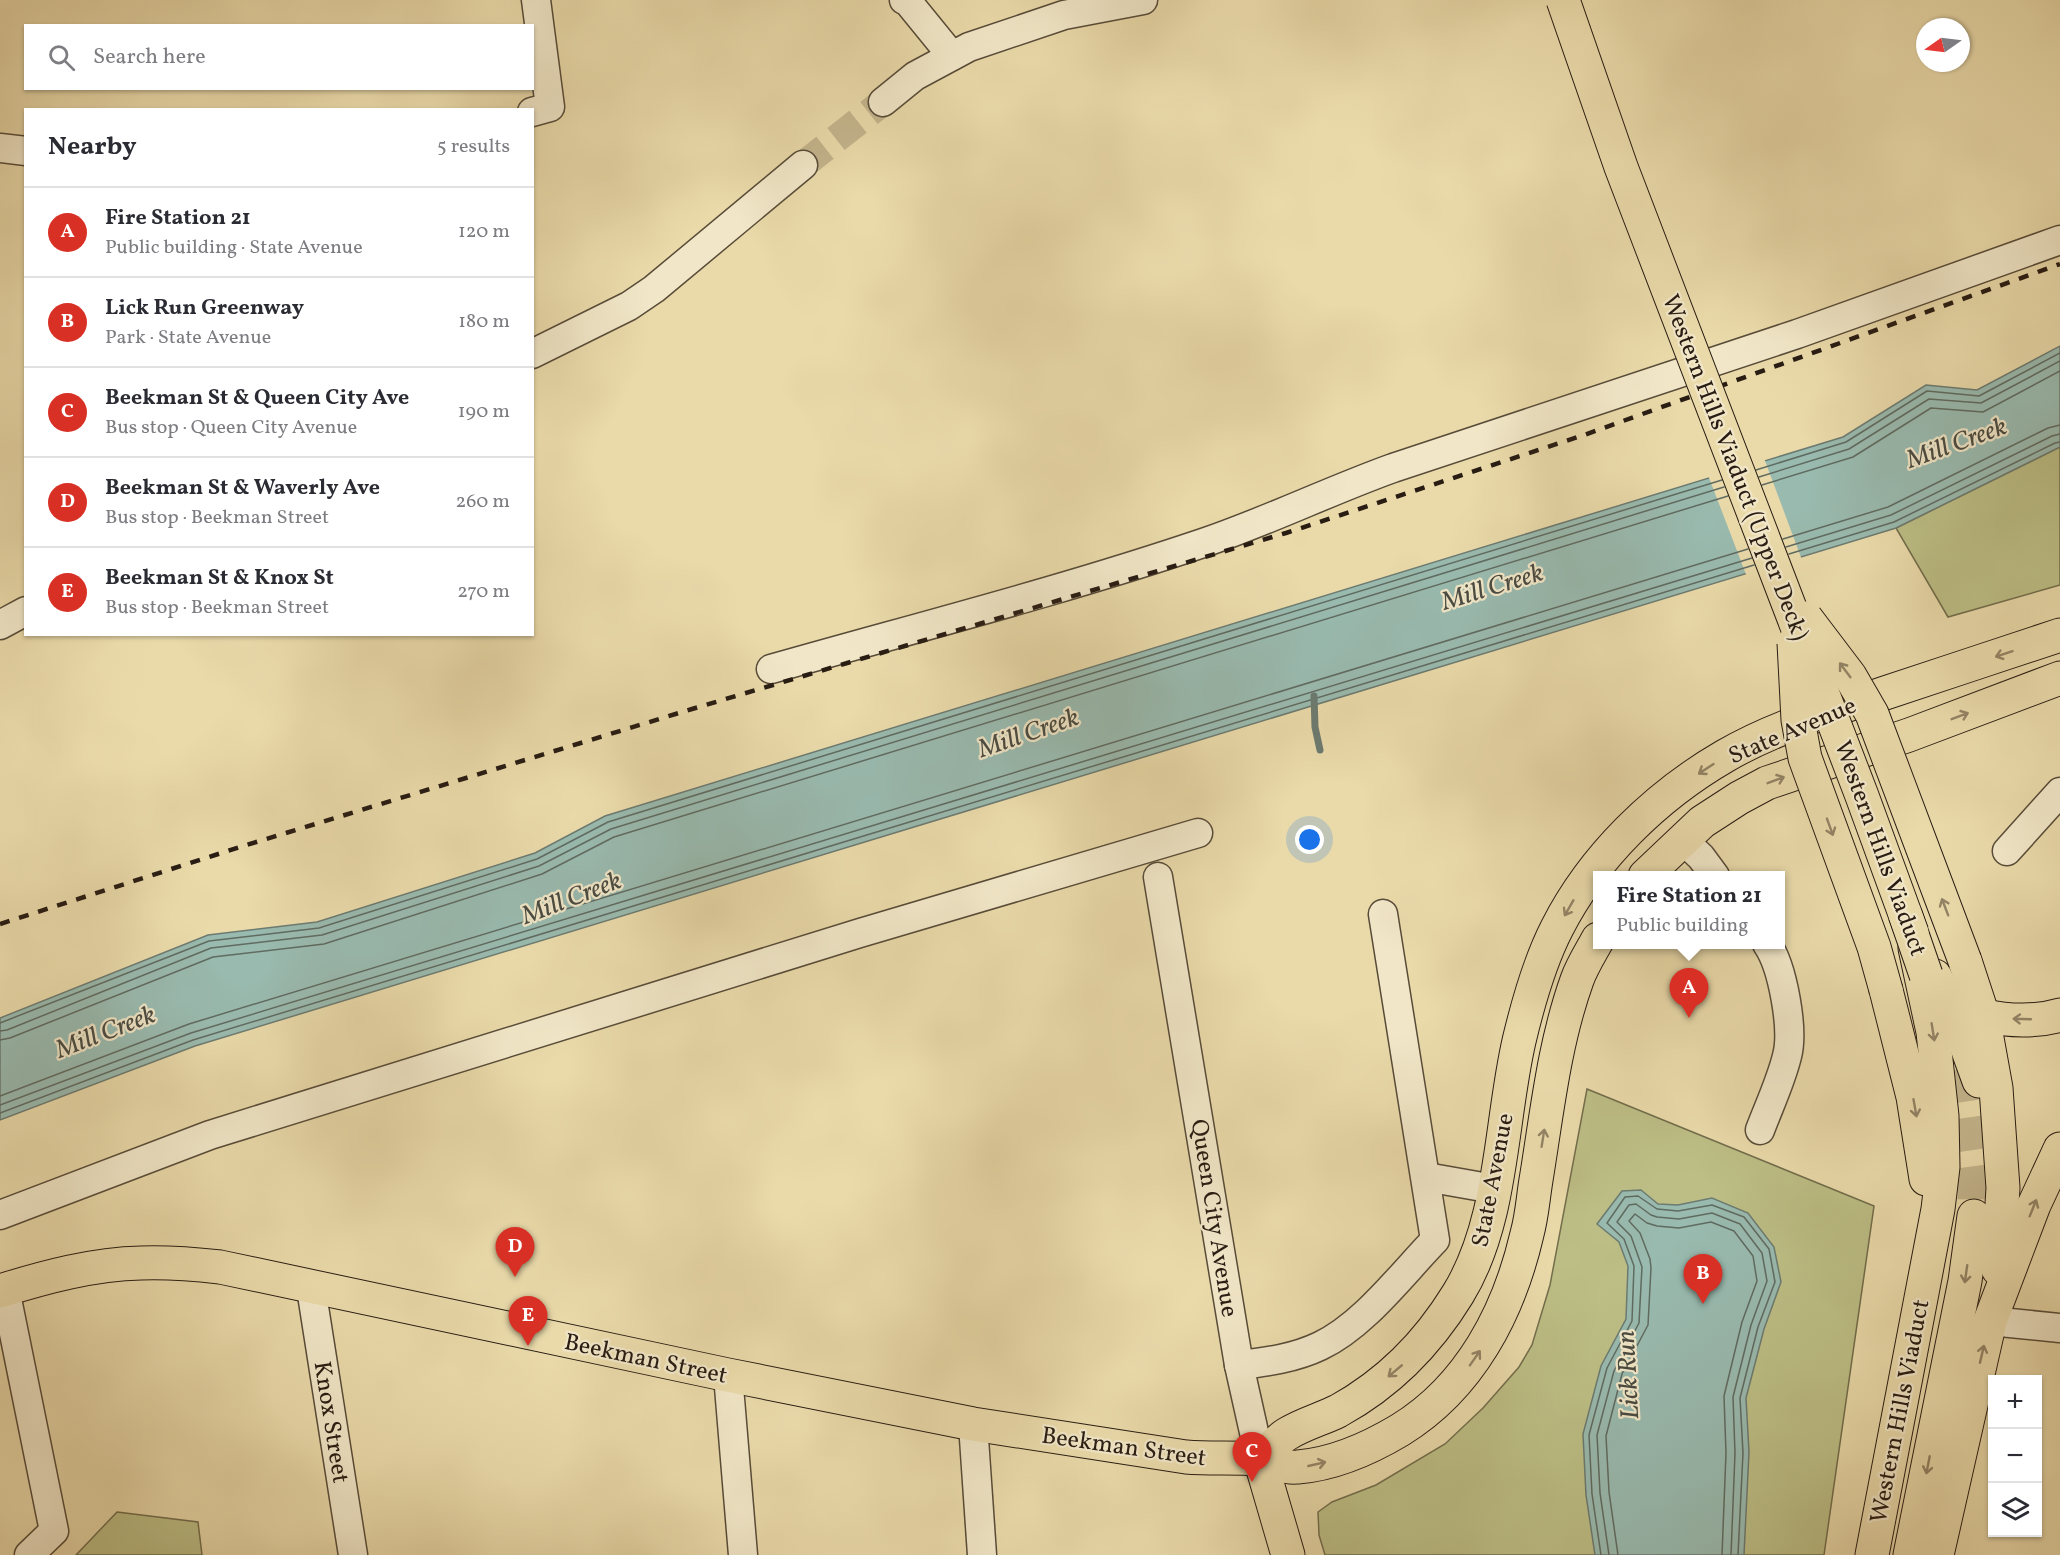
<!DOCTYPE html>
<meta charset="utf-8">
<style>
:root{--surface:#fff;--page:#f7f7f7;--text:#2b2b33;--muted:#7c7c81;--line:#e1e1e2;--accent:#d93025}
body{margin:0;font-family:Vollkorn,serif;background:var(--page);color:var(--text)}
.controls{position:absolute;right:18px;bottom:18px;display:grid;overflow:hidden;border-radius:0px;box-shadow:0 2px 4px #0004}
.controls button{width:54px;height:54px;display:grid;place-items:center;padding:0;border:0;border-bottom:2px solid var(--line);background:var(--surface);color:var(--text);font:30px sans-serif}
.compass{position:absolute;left:1916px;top:18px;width:54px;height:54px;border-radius:50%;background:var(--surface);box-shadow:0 2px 4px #0004;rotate:256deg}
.you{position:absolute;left:1310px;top:840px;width:21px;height:21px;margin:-15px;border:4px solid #fff;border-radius:50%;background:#1a73e8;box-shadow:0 0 0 9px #1a73e833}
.badge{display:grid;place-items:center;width:39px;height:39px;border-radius:50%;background:var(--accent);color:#fff;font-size:20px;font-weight:700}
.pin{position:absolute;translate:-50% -50px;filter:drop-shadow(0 2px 3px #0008)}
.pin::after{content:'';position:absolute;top:32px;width:21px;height:18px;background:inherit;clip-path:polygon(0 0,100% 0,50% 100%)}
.popup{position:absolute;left:1593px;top:871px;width:192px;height:78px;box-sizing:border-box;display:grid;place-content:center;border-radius:0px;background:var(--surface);filter:drop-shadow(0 2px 4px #0005);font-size:20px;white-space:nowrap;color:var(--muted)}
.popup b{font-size:22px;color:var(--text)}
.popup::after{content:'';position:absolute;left:50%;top:100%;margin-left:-12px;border:12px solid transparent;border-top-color:var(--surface)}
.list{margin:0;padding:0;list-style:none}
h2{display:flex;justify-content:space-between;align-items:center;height:78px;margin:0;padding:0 24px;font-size:26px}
h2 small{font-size:20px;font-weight:400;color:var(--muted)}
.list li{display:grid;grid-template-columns:39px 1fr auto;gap:18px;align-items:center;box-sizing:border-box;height:90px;padding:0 24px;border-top:2px solid var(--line)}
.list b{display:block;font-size:22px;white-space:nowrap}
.list p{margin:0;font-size:20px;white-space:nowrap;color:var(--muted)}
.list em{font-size:20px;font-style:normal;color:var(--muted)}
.icon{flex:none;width:33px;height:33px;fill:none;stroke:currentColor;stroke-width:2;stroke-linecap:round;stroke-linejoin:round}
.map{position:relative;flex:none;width:2060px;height:1555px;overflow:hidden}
.search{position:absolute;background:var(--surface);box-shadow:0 2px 4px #0004;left:24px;top:24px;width:510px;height:66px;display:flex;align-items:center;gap:15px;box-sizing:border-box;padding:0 21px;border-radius:0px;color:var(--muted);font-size:22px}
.panel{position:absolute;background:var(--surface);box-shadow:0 2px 4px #0004;left:24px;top:108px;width:510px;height:528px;border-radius:0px}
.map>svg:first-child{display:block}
.green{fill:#bcbe85;stroke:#726d4c;stroke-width:1.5}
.water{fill:#99baaf;stroke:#6c7b71;stroke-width:1.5}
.pier{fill:#eadaaa}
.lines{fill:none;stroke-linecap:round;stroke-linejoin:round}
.shore{stroke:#606b61;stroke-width:1.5}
.stream{stroke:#6c7b71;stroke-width:7}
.minor-tunnel{stroke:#c3b48c;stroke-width:28;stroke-dasharray:28 14;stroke-linecap:butt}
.major-tunnel{stroke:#c3b48c;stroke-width:33;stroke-dasharray:33 16;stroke-linecap:butt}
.minor-casing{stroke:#584c39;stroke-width:31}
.major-casing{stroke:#281c13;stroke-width:35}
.minor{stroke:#f1e7c8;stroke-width:28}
.major{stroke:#eadaaa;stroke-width:33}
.rail{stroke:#281c13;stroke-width:4.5;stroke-dasharray:10 10;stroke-linecap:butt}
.major-bridge-casing{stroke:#281c13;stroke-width:35;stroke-linecap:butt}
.major-bridge{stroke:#eadaaa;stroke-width:33}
.oneway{stroke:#938466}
.labels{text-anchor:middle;stroke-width:4.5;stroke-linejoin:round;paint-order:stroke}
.street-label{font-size:24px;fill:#281c13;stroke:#f1e7c8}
.water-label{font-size:26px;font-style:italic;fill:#4a4b42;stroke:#f1e7c8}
</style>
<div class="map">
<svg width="2060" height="1555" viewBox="0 0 2060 1555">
<rect width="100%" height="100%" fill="#eadaaa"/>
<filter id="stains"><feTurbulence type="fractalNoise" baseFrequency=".00333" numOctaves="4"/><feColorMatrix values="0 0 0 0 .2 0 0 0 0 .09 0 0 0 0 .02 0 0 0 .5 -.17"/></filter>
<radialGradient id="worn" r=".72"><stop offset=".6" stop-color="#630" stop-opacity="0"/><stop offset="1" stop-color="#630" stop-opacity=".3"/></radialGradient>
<g class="green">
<path d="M2060,447v138l-112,32 -52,-89z"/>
<path d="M1587,1089l287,117 -50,349h-499l-6,-20 -1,-23 14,-10 44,-17 69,-41 38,-36 36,-41 13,-22 18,-60z"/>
<path d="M117,1512l81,10 4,33h-126z"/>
</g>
<g class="water">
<path d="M2060,346v101l-164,81 -1701,518 -195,74v-102l208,-83 109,-13 218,-69 70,-37 1238,-379 83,-52 51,5z"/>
<path d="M1641,1190l17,14 20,1 34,-7 36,15 26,34 7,35 -17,47 -18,69 3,54 -5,103h-149l-9,-60 -3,-61 18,-68 25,-47 2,-53 -9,-24 -22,-18 25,-33z"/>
</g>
<path class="pier" d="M1764,458l38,102 -55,17 -39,-102z"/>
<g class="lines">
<g class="shore">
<path d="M1756,470l90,-28 81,-51 52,5 81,-43"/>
<path d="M1759,477l90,-28 80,-50 52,4 79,-42"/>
<path d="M1762,485l91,-28 78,-49 52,4 77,-41"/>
<path d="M1783,539l105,-32 160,-79 12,-3"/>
<path d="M1786,547l105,-32 161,-79 8,-2"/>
<path d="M1789,554l105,-32 161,-79 5,-1"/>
<path d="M0,1023l209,-82 110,-13 218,-69 71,-37 1114,-342"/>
<path d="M0,1031l7,-1 204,-82 111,-13 217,-69 72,-37 1113,-342"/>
<path d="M0,1040l10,-2 203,-81 111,-13 218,-70 72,-37 1114,-341"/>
<path d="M0,1096l189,-72 1559,-475"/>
<path d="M0,1105l191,-72 1561,-475"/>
<path d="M0,1113l193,-73 1561,-475"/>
<path d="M1601,1555l-9,-61 -3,-59 18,-67 25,-47 2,-55 -10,-27 -17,-16 18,-26 13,-1 19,13 21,2 34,-6 32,12 25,32 6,33 -17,45 -18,71 3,55 -5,102"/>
<path d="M1609,1555l-9,-62 -3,-58 17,-64 25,-48 3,-56 -11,-31 -14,-14 12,-17 7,-1 15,11 6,2 22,2 33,-6 28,11 22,29 5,28 -16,44 -18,72 2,56 -4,102"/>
<path d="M1618,1555l-9,-63 -3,-56 16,-62 26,-49 3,-57 -1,-9 -10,-26 -11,-12 6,-7 12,9 10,3 22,2 32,-6 23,9 19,25 4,25 -15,41 -18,74 2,57 -4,102"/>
</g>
<path class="stream" d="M1314,696l1,31 5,23"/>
<path class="minor-tunnel" d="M803,165l80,-63"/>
<path class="major-tunnel" d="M1941,1023l20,71 13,90v32"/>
<g class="minor-casing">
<g id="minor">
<path d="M904,0l4,2 44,54"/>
<path d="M883,102l32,-26 54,-29 95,-32 79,-15"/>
<path d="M532,112l18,-5 -14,-107"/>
<path d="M0,148l26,3"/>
<path d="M532,354l97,-48 25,-17 149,-124"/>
<path d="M0,625l26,-14"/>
<path d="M771,669c144,-41 290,-78 432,-126 65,-22 126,-52 190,-75l404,-134 263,-94"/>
<path d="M1682,839l19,18 14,19"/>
<path d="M2007,851l53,-59"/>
<path d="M1158,877l81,488 21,94"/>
<path d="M1760,1130c9,-24 21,-49 27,-74 7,-26 -4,-89 -20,-112"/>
<path d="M1426,1177l68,12"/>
<path d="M0,1215l210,-80 650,-202 338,-100"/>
<path d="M311,1288l42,267"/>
<path d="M5,1289l49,242 -25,24"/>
<path d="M1990,1321l70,7"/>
<path d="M1239,1365c28,-3 56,-7 81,-19 44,-21 81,-71 115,-106l-52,-326"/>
<path d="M728,1375l15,180"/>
<path d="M973,1424l9,131"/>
</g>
</g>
<g class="major-casing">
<g id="major">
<path d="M1645,876l57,-54 37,-24 28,-15 142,-48 151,-57"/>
<path d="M1965,961l18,55 13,72 7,100 -5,81"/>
<path d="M1935,976l31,69 13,36"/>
<path d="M1886,990l27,107 13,82"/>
<path d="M1963,1007c7,3 14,8 22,9 23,5 52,6 75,-1"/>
<path d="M0,1291c45,-14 93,-27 141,-28 26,-1 52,1 79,4l508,108 245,49 213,33c24,2 48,0 72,2 14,1 27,10 40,8 36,-3 72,-19 102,-37 70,-43 109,-118 127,-196 5,-18 6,-36 9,-54 11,-67 18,-136 41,-200 5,-14 14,-28 21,-41"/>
<path d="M1260,1459c8,-8 17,-19 27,-25 16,-10 35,-15 51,-23 51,-28 90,-68 120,-117 45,-73 42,-170 61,-253 9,-38 20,-78 38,-113 36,-71 99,-132 168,-172 48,-28 104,-45 157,-62 59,-20 119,-39 178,-59"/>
<path d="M1260,1459l28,96"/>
<path d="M1872,1555l66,-346 5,-42 -1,-51 -9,-84 -18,-84"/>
<path d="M1910,1555l55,-274 9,-65"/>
<path d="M1937,1555l53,-234 44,-116 26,-56"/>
</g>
</g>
<use href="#minor" class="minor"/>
<use href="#major" class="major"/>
<path class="rail" d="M0,924l240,-77 452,-138 594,-176 298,-98 476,-171"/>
<g class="major-bridge-casing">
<g id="major-bridge">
<path d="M1563,0l58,167 241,629 50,137"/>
<path d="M1806,618l44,58 22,38 93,247"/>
<path d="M1794,643l4,77 7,38 69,189 12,43"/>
<path d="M1905,914l21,61"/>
</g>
</g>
<use href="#major-bridge" class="major-bridge"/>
</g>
<defs><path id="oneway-shaft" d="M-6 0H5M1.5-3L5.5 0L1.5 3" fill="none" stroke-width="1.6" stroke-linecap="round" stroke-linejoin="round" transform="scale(1.5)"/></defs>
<g class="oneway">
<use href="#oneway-shaft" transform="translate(2004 654) rotate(162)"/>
<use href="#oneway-shaft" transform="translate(1845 670) rotate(-127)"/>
<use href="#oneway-shaft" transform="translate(1960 716) rotate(-21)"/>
<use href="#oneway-shaft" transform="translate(1706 769) rotate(147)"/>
<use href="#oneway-shaft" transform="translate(1776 780) rotate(-21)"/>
<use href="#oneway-shaft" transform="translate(1830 827) rotate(70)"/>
<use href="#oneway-shaft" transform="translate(1945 907) rotate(-111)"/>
<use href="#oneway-shaft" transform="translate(1569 908) rotate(120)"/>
<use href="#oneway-shaft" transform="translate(2022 1019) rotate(-178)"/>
<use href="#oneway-shaft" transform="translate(1933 1032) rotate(81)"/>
<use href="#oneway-shaft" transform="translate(1915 1108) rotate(80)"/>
<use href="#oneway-shaft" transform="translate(1543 1138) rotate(-81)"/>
<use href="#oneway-shaft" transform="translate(2033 1208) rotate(-68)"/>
<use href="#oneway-shaft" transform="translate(1966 1274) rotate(98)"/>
<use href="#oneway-shaft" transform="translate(1982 1354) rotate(-77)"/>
<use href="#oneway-shaft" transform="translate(1475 1358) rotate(-55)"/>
<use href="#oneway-shaft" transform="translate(1395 1371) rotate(140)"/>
<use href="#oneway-shaft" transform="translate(1317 1464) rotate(-13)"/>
<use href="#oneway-shaft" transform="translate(1928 1465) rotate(101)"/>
</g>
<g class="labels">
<g class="street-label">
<text transform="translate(1736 467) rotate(69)" y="8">Western Hills Viaduct (Upper Deck)</text>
<text transform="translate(1792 730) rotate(-23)" y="8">State Avenue</text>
<text transform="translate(1881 848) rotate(70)" y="8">Western Hills Viaduct</text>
<text transform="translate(1492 1180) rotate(-79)" y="8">State Avenue</text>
<text transform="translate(1215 1218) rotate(81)" y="8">Queen City Avenue</text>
<text transform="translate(646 1358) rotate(12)" y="8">Beekman Street</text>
<text transform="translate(1899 1411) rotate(-79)" y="8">Western Hills Viaduct</text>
<text transform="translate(332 1422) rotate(81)" y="8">Knox Street</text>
<text transform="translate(1124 1446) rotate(8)" y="8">Beekman Street</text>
</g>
<g class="water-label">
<text transform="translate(1956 442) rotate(-20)" y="9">Mill Creek</text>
<text transform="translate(1492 586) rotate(-17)" y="9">Mill Creek</text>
<text transform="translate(1028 732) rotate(-19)" y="9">Mill Creek</text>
<text transform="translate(571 897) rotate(-21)" y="9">Mill Creek</text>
<text transform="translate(105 1031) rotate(-21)" y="9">Mill Creek</text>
<text transform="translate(1627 1375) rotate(-93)" y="9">Lick Run</text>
</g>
</g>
<rect width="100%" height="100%" filter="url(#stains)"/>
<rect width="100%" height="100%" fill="url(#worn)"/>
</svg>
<div class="controls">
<button>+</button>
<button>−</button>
<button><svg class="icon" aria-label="layers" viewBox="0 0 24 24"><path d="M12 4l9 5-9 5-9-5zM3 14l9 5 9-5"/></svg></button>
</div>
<svg class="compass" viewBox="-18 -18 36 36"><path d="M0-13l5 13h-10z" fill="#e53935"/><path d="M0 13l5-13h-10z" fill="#7c7c81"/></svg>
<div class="you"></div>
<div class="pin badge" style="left:1689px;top:1018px">A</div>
<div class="popup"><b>Fire Station 21</b>Public building</div>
<div class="pin badge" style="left:1703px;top:1304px">B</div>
<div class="pin badge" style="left:1252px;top:1482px">C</div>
<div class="pin badge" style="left:515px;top:1277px">D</div>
<div class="pin badge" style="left:528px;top:1346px">E</div>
<div class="search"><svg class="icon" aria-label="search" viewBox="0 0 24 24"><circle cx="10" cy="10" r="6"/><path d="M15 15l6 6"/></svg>Search here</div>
<section class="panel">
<h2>Nearby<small>5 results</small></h2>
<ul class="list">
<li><span class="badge">A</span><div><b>Fire Station 21</b><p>Public building · State Avenue</p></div><em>120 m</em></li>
<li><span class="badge">B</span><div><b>Lick Run Greenway</b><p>Park · State Avenue</p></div><em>180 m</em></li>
<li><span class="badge">C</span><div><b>Beekman St &amp; Queen City Ave</b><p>Bus stop · Queen City Avenue</p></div><em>190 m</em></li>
<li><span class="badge">D</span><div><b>Beekman St &amp; Waverly Ave</b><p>Bus stop · Beekman Street</p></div><em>260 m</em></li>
<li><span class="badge">E</span><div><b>Beekman St &amp; Knox St</b><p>Bus stop · Beekman Street</p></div><em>270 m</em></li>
</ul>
</section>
</div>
